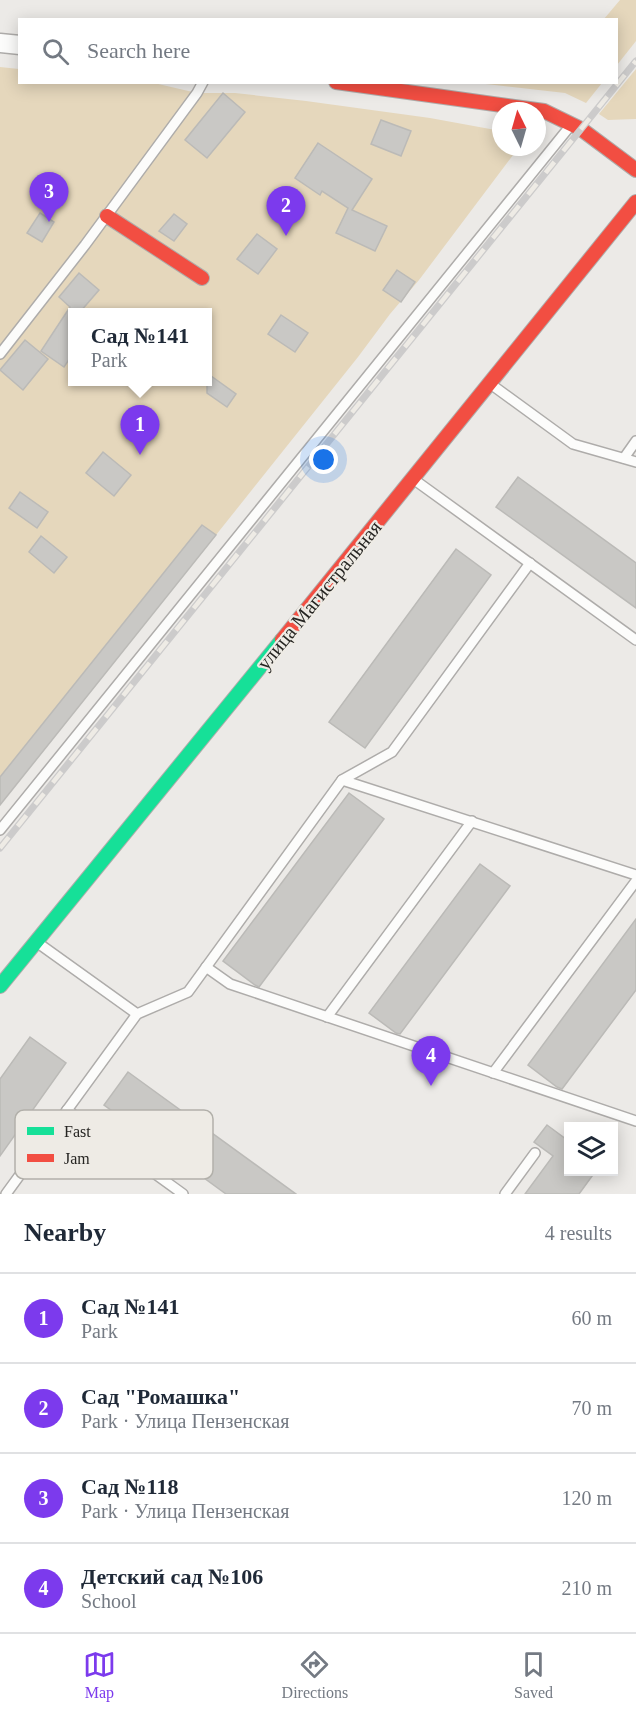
<!DOCTYPE html>
<meta charset="utf-8">
<style>
:root{--surface:#fff;--page:#f6f6f7;--text:#1f2937;--muted:#747a83;--line:#e0e1e3;--accent:#7c3aed}
body{margin:0;font-family:Georgia,serif;background:var(--page);color:var(--text)}
.controls{position:absolute;right:18px;bottom:18px;display:grid;overflow:hidden;border-radius:0px;box-shadow:0 3px 15px #0003}
.controls button{width:54px;height:54px;display:grid;place-items:center;padding:0;border:0;border-bottom:2px solid var(--line);background:var(--surface);color:var(--text);font:30px sans-serif}
.compass{position:absolute;left:492px;top:102px;width:54px;height:54px;border-radius:50%;background:var(--surface);box-shadow:0 3px 15px #0003;rotate:355deg}
.you{position:absolute;left:324px;top:460px;width:21px;height:21px;margin:-15px;border:4px solid #fff;border-radius:50%;background:#1a73e8;box-shadow:0 0 0 9px #1a73e833}
.badge{display:grid;place-items:center;width:39px;height:39px;border-radius:50%;background:var(--accent);color:#fff;font-size:20px;font-weight:700}
.pin{position:absolute;translate:-50% -50px;filter:drop-shadow(0 2px 3px #0008)}
.pin::after{content:'';position:absolute;top:32px;width:21px;height:18px;background:inherit;clip-path:polygon(0 0,100% 0,50% 100%)}
.popup{position:absolute;left:68px;top:308px;width:144px;height:78px;box-sizing:border-box;display:grid;place-content:center;border-radius:0px;background:var(--surface);filter:drop-shadow(0 2px 4px #0005);font-size:20px;white-space:nowrap;color:var(--muted)}
.popup b{font-size:22px;color:var(--text)}
.popup::after{content:'';position:absolute;left:50%;top:100%;margin-left:-12px;border:12px solid transparent;border-top-color:var(--surface)}
.list{margin:0;padding:0;list-style:none}
h2{display:flex;justify-content:space-between;align-items:center;height:78px;margin:0;padding:0 24px;font-size:26px}
h2 small{font-size:20px;font-weight:400;color:var(--muted)}
.list li{display:grid;grid-template-columns:39px 1fr auto;gap:18px;align-items:center;box-sizing:border-box;height:90px;padding:0 24px;border-top:2px solid var(--line)}
.list b{display:block;font-size:22px;white-space:nowrap}
.list p{margin:0;font-size:20px;white-space:nowrap;color:var(--muted)}
.list em{font-size:20px;font-style:normal;color:var(--muted)}
.icon{flex:none;width:33px;height:33px;fill:none;stroke:currentColor;stroke-width:2;stroke-linecap:round;stroke-linejoin:round}
.map{position:relative;flex:none;width:636px;height:1194px;overflow:hidden}
.search{position:absolute;background:var(--surface);box-shadow:0 3px 15px #0003;left:18px;right:18px;top:18px;height:66px;display:flex;align-items:center;gap:15px;box-sizing:border-box;padding:0 21px;border-radius:0px;color:var(--muted);font-size:22px}
.sheet{height:438px;background:var(--surface)}
nav{display:flex;justify-content:space-around;align-items:center;box-sizing:border-box;height:84px;border-top:2px solid var(--line);background:var(--surface);font-size:16px;color:var(--muted)}
nav a{display:grid;justify-items:center;gap:3px}
nav .on{color:var(--accent)}
.map>svg:first-child{display:block}
.green{fill:#e5d7bc;fill-rule:evenodd}
.building{fill:#c9c8c5;stroke:#bbbab7;stroke-width:1.5}
.lines{fill:none;stroke-linecap:round;stroke-linejoin:round}
.lane-casing{stroke:#aeacaa;stroke-width:12}
.street-casing{stroke:#aeacaa;stroke-width:21}
.fast-casing{stroke:#aeacaa;stroke-width:16}
.jam-casing{stroke:#aeacaa;stroke-width:16}
.lane{stroke:#fcfcfb;stroke-width:9}
.street{stroke:#fcfcfb;stroke-width:18}
.fast{stroke:#16e098;stroke-width:14}
.jam{stroke:#f24e42;stroke-width:14}
.rail-casing{stroke:#cccbcb;stroke-width:7}
.rail{stroke:#eeebe5;stroke-width:4.5;stroke-dasharray:14;stroke-linecap:butt}
.labels{text-anchor:middle;stroke-width:4.5;stroke-linejoin:round;paint-order:stroke}
.street-label{font-size:20px;fill:#262522;stroke:#eeebe5}
.key{fill:#eeebe5;stroke:#b2b0aa;stroke-width:1.5}
.key-label{font-size:16px;fill:#262522}
</style>
<div class="map">
<svg width="636" height="1194" viewBox="0 0 636 1194">
<rect width="100%" height="100%" fill="#eceae7"/>
<g class="green">
<path d="M620,0h16v41l-19,24 -1,-45 -12,-1z"/>
<path d="M0,67l19,2 1,13 134,1 43,10h38l71,8 124,17 71,13v16h18l-100,133 -29,34 -32,43 -142,178 -14,-10 -202,252zM72,312h135v70h-135z"/>
<path d="M636,69v50l-28,1 -9,-6z"/>
<path d="M477,83h125l-16,20 -21,-10z"/>
</g>
<g class="building">
<path d="M223,93l22,19 -38,46 -22,-18z"/>
<path d="M381,120l30,11 -10,25 -30,-12z"/>
<path d="M318,143l54,36 -20,31 35,16 -12,25 -39,-18 12,-25 -26,-17 -2,4 -25,-17z"/>
<path d="M40,213l14,9 -12,20 -15,-9z"/>
<path d="M174,214l13,10 -13,17 -15,-10z"/>
<path d="M257,234l20,15 -19,25 -21,-15z"/>
<path d="M397,270l18,12 -14,20 -18,-12z"/>
<path d="M79,273l20,17 -19,22h-3l-5,-3v46l-8,12 -23,-16 29,-44 -11,-10z"/>
<path d="M281,315l27,18 -13,19 -27,-18z"/>
<path d="M25,340l23,19 -25,31 -23,-20z"/>
<path d="M207,373l29,21 -9,13 -20,-14z"/>
<path d="M103,452l28,23 -17,21 -28,-23z"/>
<path d="M518,477l118,86v45l-140,-101z"/>
<path d="M20,492l28,20 -11,16 -28,-20z"/>
<path d="M202,525l14,10 -216,270v-28z"/>
<path d="M41,536l26,21 -13,16 -25,-21z"/>
<path d="M456,549l35,26 -126,173 -36,-26z"/>
<path d="M349,793l35,26 -125,168 -4,-2 -32,-24z"/>
<path d="M480,864l30,22 -110,148 -4,-1 -27,-20z"/>
<path d="M636,919v71l-74,99 -5,-2 -29,-22z"/>
<path d="M30,1037l36,26 -66,93v-77z"/>
<path d="M128,1072l168,122h-70l-122,-89z"/>
<path d="M547,1125l19,14 2,-4v37h27l-16,22h-54l28,-38 -19,-14z"/>
</g>
<g class="lines">
<g class="lane-casing">
<g id="lane">
<path d="M0,354l85,-109 112,-152 6,-11"/>
<path d="M492,385l81,59 63,18"/>
<path d="M624,458l12,-17"/>
<path d="M416,481l220,159"/>
<path d="M342,780l294,95"/>
<path d="M0,830l571,-705"/>
<path d="M38,943l99,71"/>
<path d="M206,967l24,17 406,137"/>
<path d="M327,1017l145,-196"/>
<path d="M493,1073l143,-192"/>
<path d="M67,1110l116,84"/>
<path d="M6,1194l131,-180 51,-22 154,-212 50,-28 138,-189"/>
<path d="M505,1194l30,-41"/>
</g>
</g>
<g class="street-casing">
<path id="street" d="M0,43l20,2"/>
</g>
<g class="fast-casing">
<path id="fast" d="M0,986l282,-346"/>
</g>
<g class="jam-casing">
<g id="jam">
<path d="M336,82l208,29 37,18 55,41"/>
<path d="M107,216l95,62"/>
<path d="M282,640l354,-438"/>
</g>
</g>
<use href="#lane" class="lane"/>
<use href="#street" class="street"/>
<use href="#fast" class="fast"/>
<use href="#jam" class="jam"/>
<g class="rail-casing">
<path id="rail" d="M0,848l636,-787"/>
</g>
<use href="#rail" class="rail"/>
</g>
<g class="labels">
<g class="street-label">
<text transform="translate(319 595) rotate(-51)" y="7">улица Магистральная</text>
</g>
</g>
<rect x="15" y="1110" width="198" height="69" rx="9" class="key"/>
<rect x="27" y="1127" width="27" height="8" fill="#16e098"/>
<rect x="27" y="1154" width="27" height="8" fill="#f24e42"/>
<g class="key-label">
<text x="64" y="1137">Fast</text>
<text x="64" y="1164">Jam</text>
</g>
</svg>
<div class="controls">
<button><svg class="icon" aria-label="layers" viewBox="0 0 24 24"><path d="M12 4l9 5-9 5-9-5zM3 14l9 5 9-5"/></svg></button>
</div>
<svg class="compass" viewBox="-18 -18 36 36"><path d="M0-13l5 13h-10z" fill="#e53935"/><path d="M0 13l5-13h-10z" fill="#747a83"/></svg>
<div class="you"></div>
<div class="pin badge" style="left:140px;top:455px">1</div>
<div class="popup"><b>Сад №141</b>Park</div>
<div class="pin badge" style="left:286px;top:236px">2</div>
<div class="pin badge" style="left:49px;top:222px">3</div>
<div class="pin badge" style="left:431px;top:1086px">4</div>
<div class="search"><svg class="icon" aria-label="search" viewBox="0 0 24 24"><circle cx="10" cy="10" r="6"/><path d="M15 15l6 6"/></svg>Search here</div>
</div>
<section class="sheet">
<h2>Nearby<small>4 results</small></h2>
<ul class="list">
<li><span class="badge">1</span><div><b>Сад №141</b><p>Park</p></div><em>60 m</em></li>
<li><span class="badge">2</span><div><b>Сад &quot;Ромашка&quot;</b><p>Park · Улица Пензенская</p></div><em>70 m</em></li>
<li><span class="badge">3</span><div><b>Сад №118</b><p>Park · Улица Пензенская</p></div><em>120 m</em></li>
<li><span class="badge">4</span><div><b>Детский сад №106</b><p>School</p></div><em>210 m</em></li>
</ul>
</section>
<nav>
<a class="on"><svg class="icon" aria-label="map" viewBox="0 0 24 24"><path d="M3 6l6-2 6 2 6-2v14l-6 2-6-2-6 2zM9 4v14M15 6v14"/></svg>Map</a>
<a><svg class="icon" aria-label="directions" viewBox="0 0 24 24"><path d="M12 3l9 9-9 9-9-9zM9 14v-3h6M13 9l2 2-2 2"/></svg>Directions</a>
<a><svg class="icon" aria-label="saved" viewBox="0 0 24 24"><path d="M7 4h10v16l-5-4-5 4z"/></svg>Saved</a>
</nav>
